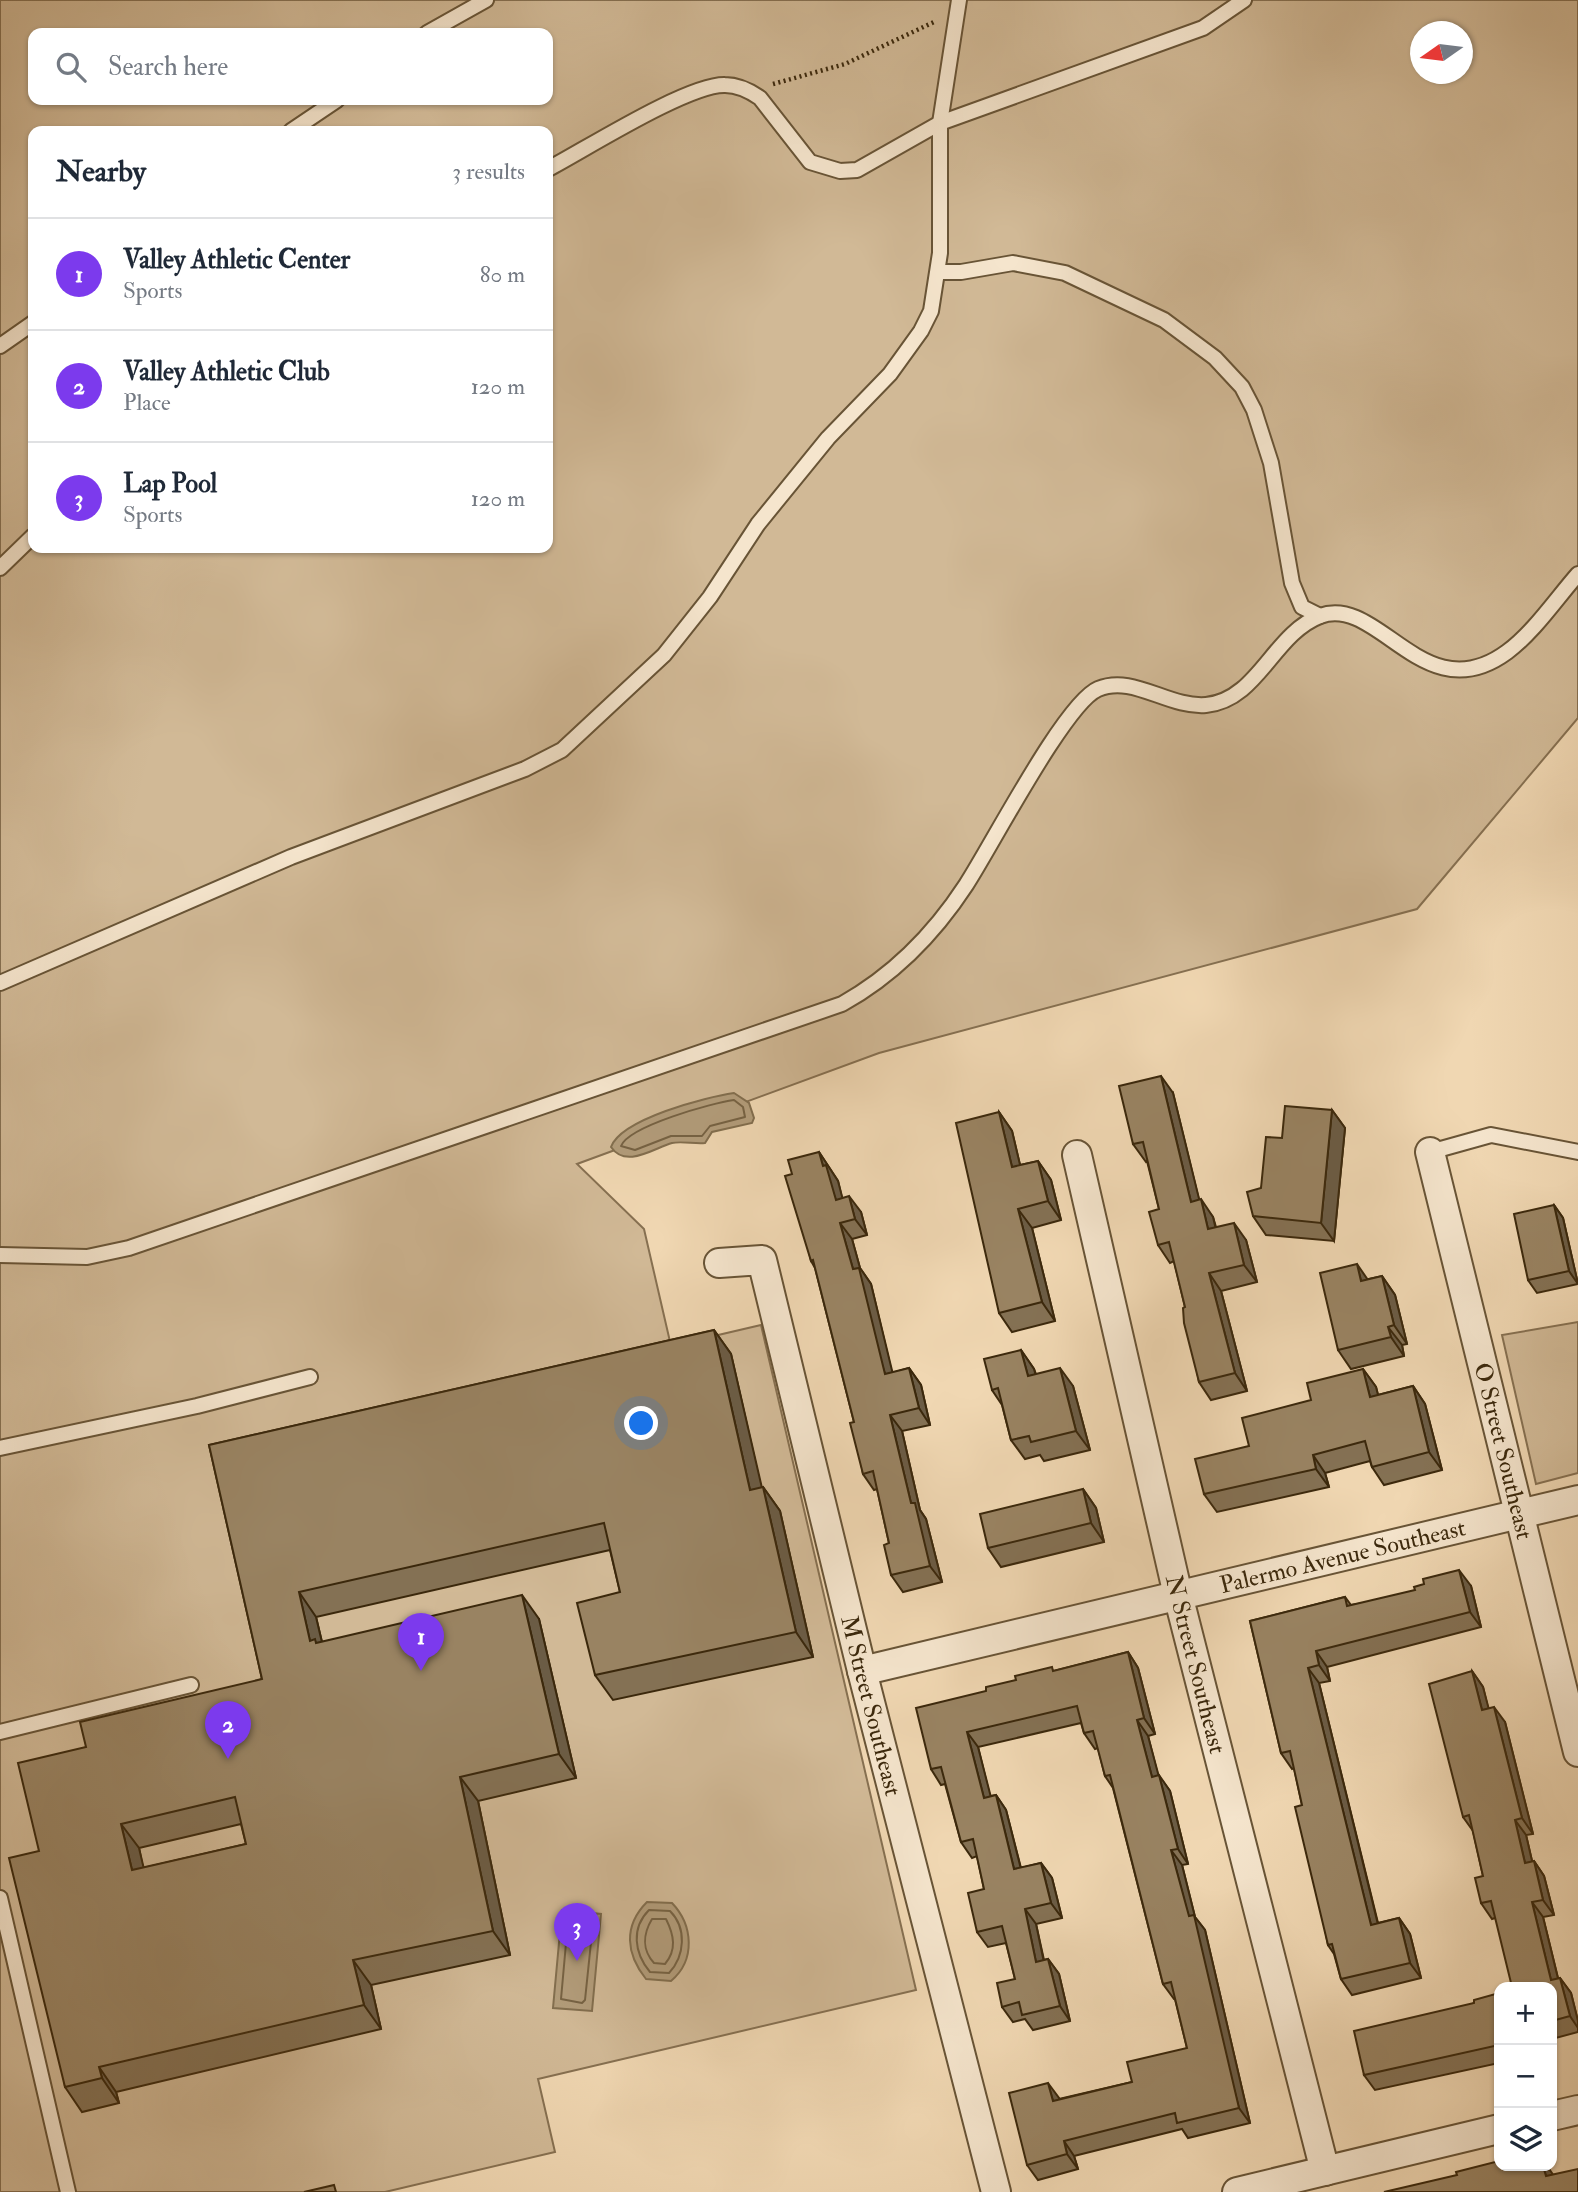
<!DOCTYPE html>
<meta charset="utf-8">
<style>
:root{--surface:#fff;--page:#f6f6f7;--text:#1f2937;--muted:#747a83;--line:#e0e1e3;--accent:#7c3aed}
body{margin:0;font-family:"IM FELL Double Pica",serif;background:var(--page);color:var(--text)}
.controls{position:absolute;right:21px;bottom:21px;display:grid;overflow:hidden;border-radius:14px;box-shadow:0 2px 5px #0004}
.controls button{width:63px;height:63px;display:grid;place-items:center;padding:0;border:0;border-bottom:2px solid var(--line);background:var(--surface);color:var(--text);font:35px sans-serif}
.compass{position:absolute;left:1410px;top:21px;width:63px;height:63px;border-radius:50%;background:var(--surface);box-shadow:0 2px 5px #0004;rotate:256deg}
.you{position:absolute;left:642px;top:1424px;width:24px;height:24px;margin:-18px;border:5px solid #fff;border-radius:50%;background:#1a73e8;box-shadow:0 0 0 10px #1a73e833}
.badge{display:grid;place-items:center;width:46px;height:46px;border-radius:50%;background:var(--accent);color:#fff;font-size:23px;font-weight:700}
.pin{position:absolute;translate:-50% -58px;filter:drop-shadow(0 2px 4px #0008)}
.pin::after{content:'';position:absolute;top:37px;width:24px;height:21px;background:inherit;clip-path:polygon(0 0,100% 0,50% 100%)}
.list{margin:0;padding:0;list-style:none}
h2{display:flex;justify-content:space-between;align-items:center;height:91px;margin:0;padding:0 28px;font-size:30px}
h2 small{font-size:23px;font-weight:400;color:var(--muted)}
.list li{display:grid;grid-template-columns:46px 1fr auto;gap:21px;align-items:center;box-sizing:border-box;height:112px;padding:0 28px;border-top:2px solid var(--line)}
.list b{display:block;font-size:26px;white-space:nowrap}
.list p{margin:0;font-size:23px;white-space:nowrap;color:var(--muted)}
.list em{font-size:23px;font-style:normal;color:var(--muted)}
.icon{flex:none;width:38px;height:38px;fill:none;stroke:currentColor;stroke-width:2;stroke-linecap:round;stroke-linejoin:round}
.map{position:relative;flex:none;width:1578px;height:2192px;overflow:hidden}
.search{position:absolute;background:var(--surface);box-shadow:0 2px 5px #0004;left:28px;top:28px;width:525px;height:77px;display:flex;align-items:center;gap:18px;box-sizing:border-box;padding:0 24px;border-radius:14px;color:var(--muted);font-size:26px}
.panel{position:absolute;background:var(--surface);box-shadow:0 2px 5px #0004;left:28px;top:126px;width:525px;height:427px;border-radius:14px}
.map>svg:first-child{display:block}
.green{fill:#d1b996;stroke:#867051;stroke-width:2;fill-rule:evenodd}
.water{fill:#b29c7a;stroke:#826e4e;stroke-width:2}
.lines{fill:none;stroke-linecap:round;stroke-linejoin:round}
.shore{stroke:#766243;stroke-width:2}
.service-casing{stroke:#685436;stroke-width:18}
.minor-casing{stroke:#685436;stroke-width:32}
.path{stroke:#3b280c;stroke-width:4.5;stroke-dasharray:2 3.5;stroke-linecap:butt}
.service{stroke:#f5e5cd;stroke-width:14}
.minor{stroke:#f5e5cd;stroke-width:28}
.wall{fill:#847154;stroke:#3b280c;stroke-width:2;fill-rule:evenodd}
.shaded-wall{fill:#6b5c45;stroke:#3b280c;stroke-width:2}
.building{fill:#998362;stroke:#3b280c;stroke-width:2;fill-rule:evenodd}
.labels{text-anchor:middle;stroke-width:7;stroke-linejoin:round;paint-order:stroke}
.street-label{font-size:24px;fill:#3b280c;stroke:#f5e5cd}
</style>
<div class="map">
<svg width="1578" height="2192" viewBox="0 0 1578 2192">
<rect width="100%" height="100%" fill="#f0d7b2"/>
<filter id="stains"><feTurbulence type="fractalNoise" baseFrequency=".00286" numOctaves="4"/><feColorMatrix values="0 0 0 0 .2 0 0 0 0 .09 0 0 0 0 .02 0 0 0 .5 -.17"/></filter>
<radialGradient id="worn" r=".72"><stop offset=".6" stop-color="#630" stop-opacity="0"/><stop offset="1" stop-color="#630" stop-opacity=".3"/></radialGradient>
<g class="green">
<path d="M0,0h1578v718l-161,191 -538,144 -302,111 67,65 27,117 90,-21 155,665 -378,89 17,73 -170,40h-385zM1420,32h42v42h-42zM33,33h515v67h-515zM33,131h515v417h-515z"/>
<path d="M1578,1322v151l-42,11 -34,-149z"/>
</g>
<g class="water">
<path d="M734,1093l15,10 5,15 -2,5 -40,9 -7,11c-10,1 -24,-2 -33,0 -18,5 -46,26 -61,4 10,-28 95,-50 123,-54z"/>
<path d="M647,1902l25,1c21,22 24,57 -1,78l-25,-2c-20,-25 -23,-53 1,-77z"/>
<path d="M562,1910l39,4 -9,97 -39,-3z"/>
</g>
<g class="lines">
<g class="shore">
<path d="M734,1100l9,7 2,10 -35,9 -8,10h-31l-36,14 -14,-4c8,-20 91,-43 113,-46z"/>
<path d="M649,1910l21,1c17,17 15,45 -1,62l-19,-1c-16,-19 -19,-44 -1,-62z"/>
<path d="M572,1918l21,5 -8,77 -3,3 -21,-4 7,-78z"/>
<path d="M652,1919h14c8,16 11,31 -1,45l-11,-1c-12,-13 -11,-29 -2,-44z"/>
</g>
<g class="service-casing">
<g id="service">
<path d="M427,33l59,-33"/>
<path d="M291,131l46,-31"/>
<path d="M548,169c38,-20 140,-85 177,-84 13,0 25,6 35,13l50,64 30,9 17,-1 83,-47 263,-95 41,-28"/>
<path d="M939,272h22l52,-9 52,10 99,47 51,38 27,29 12,23 17,53 21,120 10,24 18,9"/>
<path d="M0,346l33,-23"/>
<path d="M0,568l33,-32"/>
<path d="M0,983l291,-126 234,-88 37,-19 102,-95 46,-58 48,-73 70,-86 62,-64 31,-43 10,-20 9,-58v-130l19,-123"/>
<path d="M1430,1152l61,-17 87,17"/>
<path d="M0,1255l87,2 42,-9 713,-244c52,-29 92,-70 124,-119 25,-38 99,-182 132,-196 35,-15 70,19 108,16 52,-5 67,-71 114,-89 59,-22 104,97 187,36 27,-20 49,-53 71,-78"/>
<path d="M0,1448l197,-42 113,-29"/>
<path d="M0,1732l191,-47"/>
<path d="M0,1898l68,294"/>
</g>
</g>
<g class="minor-casing">
<g id="minor">
<path id="s1" d="M1430,1152l148,600"/>
<path id="s2" d="M1077,1155l101,440 147,576"/>
<path id="s3" d="M719,1263l43,-3 100,411 134,521"/>
<path id="s4" d="M862,1671l716,-171"/>
<path d="M1552,2116l26,-6"/>
<path d="M1237,2192l262,-63"/>
</g>
</g>
<path class="path" d="M773,84l72,-20 89,-42"/>
<use href="#service" class="service"/>
<use href="#minor" class="minor"/>
</g>
<g class="wall">
<path d="M1173,1093l26,107 14,17 3,10 30,13 11,42 -36,9 26,100 -36,9 -12,-18 -14,-75 -11,-46 -4,2 -12,-18 1,-36 -12,-48 -1,1 -13,-18z"/>
<path d="M1332,1110l13,18 -11,113 -68,-6 -13,-19 8,-28 21,-50z"/>
<path d="M999,1112l13,19 8,34 18,-4 13,19 10,40 -29,8 23,93 -43,11 -13,-19z"/>
<path d="M819,1152l19,29 4,17 19,14 6,23 -15,4 8,29 11,16 21,89 17,-5 12,17 9,40 -28,6 18,79 6,9 16,63 -39,10 -12,-17 -2,-32 -12,-54 -3,1 -11,-16 -9,-52 -39,-154 -4,-7 -19,-87z"/>
<path d="M1554,1205l9,13 15,66 -41,9 -9,-13z"/>
<path d="M1382,1276l13,19 12,49 -5,1 2,11 -53,13 -13,-19 30,-71z"/>
<path d="M714,1330l17,24 30,133h2l17,24 33,146 -200,43 -18,-25 25,-83 -10,-42 -294,67 6,25 217,-23 37,159 -98,23 32,154 -139,30 10,44 -265,63 3,11 -37,9 -17,-25 -26,-236 47,-104 176,-68 -53,-234zM241,1824l5,20 -103,24 -4,-20z"/>
<path d="M1021,1350l13,19 2,5 37,12 17,64 -46,11 -4,-6 -15,4 -14,-19 -9,-35 -10,-15z"/>
<path d="M1363,1369l13,18 2,8 35,-9 12,18 17,66 -58,15 -12,-18 -2,-6 -45,12 4,14 -112,25 -13,-18 45,-48z"/>
<path d="M1083,1489l13,19 8,34 -103,25 -13,-19z"/>
<path d="M1471,1586l10,41 -154,40 3,14 -11,2 59,240 21,-5 11,16 11,44 -69,17 -11,-16 -7,-25 -6,-9 -26,-140 -8,-37 -2,1 -11,-16 -31,-132 95,-24 6,8z"/>
<path d="M1128,1652l10,16 17,66 -7,2 10,39 12,16 18,73 -6,1 13,52 10,13 45,193 -62,15 -6,-9 -108,27 4,13 -40,11 -11,-15 32,-67v1l73,-17 55,-34 -12,-49h-1l-11,-15 -50,-196 -8,-12 -7,-28 -3,1 -11,-16 -3,-10 -103,24 12,49 6,-1 10,15 15,58 20,-5 11,15 10,40 -26,6 8,36 4,-1 11,15 11,47 -37,9 -8,-11 -12,3 -11,-15 13,-28 -9,-36 -18,4 -11,-15 7,-43 -7,-33 -5,2 -11,-16 -16,-58 -4,1 -10,-16 55,-78 68,-20z"/>
<path d="M1472,1671l11,16 5,21 17,14 28,112 -7,1 6,26h2l10,15 10,39 -11,2 15,61h2l11,15 7,28v11l-26,7v-52l-57,-69 -3,1 -11,-16 2,-27 -10,-45 -10,-14z"/>
<path d="M1499,1993v70l-124,27 -11,-15 110,-72z"/>
</g>
<g class="shaded-wall">
<path d="M1161,1076l12,17 31,126 -13,-17z"/>
<path d="M1332,1110l13,18 -11,113 -13,-18z"/>
<path d="M999,1112l13,19 13,55 -13,-19z"/>
<path d="M819,1152l19,29 9,35 -11,-16 -13,-34z"/>
<path d="M1038,1161l13,19 10,40 -13,-19z"/>
<path d="M849,1196l12,16 6,23 -12,-16z"/>
<path d="M1201,1199l12,18 7,30 -12,-18z"/>
<path d="M1554,1205l9,13 15,66 -9,-13z"/>
<path d="M1018,1209l14,19 23,93 -13,-19z"/>
<path d="M840,1223l12,16 8,29 11,16 26,107 -12,-17 -32,-105z"/>
<path d="M1234,1223l12,17 11,42 -13,-17z"/>
<path d="M1357,1264l13,19 -9,-2z"/>
<path d="M1209,1273l12,18 26,100 -12,-18z"/>
<path d="M1382,1276l13,19 12,49 -13,-19z"/>
<path d="M1388,1327l14,18 2,11 -13,-19z"/>
<path d="M714,1330l17,24 37,160 -18,-24z"/>
<path d="M1021,1350l13,19 7,26 -13,-19z"/>
<path d="M909,1368l12,17 9,40 -11,-17z"/>
<path d="M1060,1368l13,18 17,64 -14,-19z"/>
<path d="M1363,1369l13,18 7,28 -13,-18z"/>
<path d="M1413,1386l12,18 17,66 -13,-18z"/>
<path d="M890,1415l12,16 18,79 6,9 16,63 -12,-16 -19,-63z"/>
<path d="M1313,1455l12,18 4,14 -13,-18z"/>
<path d="M763,1487l17,24 33,146 -17,-25z"/>
<path d="M1083,1489l13,19 8,34 -13,-19z"/>
<path d="M1459,1570l12,16 10,41 -11,-15z"/>
<path d="M299,1592l17,25 8,34 -14,-10z"/>
<path d="M522,1595l17,24 37,159 -17,-24z"/>
<path d="M1316,1651l11,16 3,14 -11,-16z"/>
<path d="M1128,1652l10,16 17,66 -11,-16z"/>
<path d="M1308,1668l11,15 63,258 -11,-16z"/>
<path d="M1472,1671l11,16 10,38 -11,-15z"/>
<path d="M1494,1707l11,15 28,112 -11,-16z"/>
<path d="M1137,1720l11,16 15,56 -11,-15z"/>
<path d="M967,1732l11,15 17,66 -11,-15z"/>
<path d="M1159,1775l11,16 18,73 -10,-15z"/>
<path d="M460,1777l18,24 32,154 -17,-24z"/>
<path d="M996,1795l10,15 19,75 -11,-16z"/>
<path d="M1515,1820l11,15 10,43 -11,-15z"/>
<path d="M121,1824l18,24 11,47 -18,-25z"/>
<path d="M1171,1850l11,15 13,52 10,13 45,193 -11,-15z"/>
<path d="M1534,1861l10,15 10,39 -11,-15z"/>
<path d="M1041,1863l11,15 10,40 -11,-15z"/>
<path d="M1532,1902l11,15 19,78 -11,-15z"/>
<path d="M1025,1909l11,15 11,53 -11,-15z"/>
<path d="M1399,1918l11,16 11,44 -11,-15z"/>
<path d="M1048,1959l11,15 11,47 -10,-15z"/>
<path d="M353,1960l18,25 10,44 -17,-24z"/>
<path d="M1560,1978l11,15 7,28v7l-8,-12z"/>
<path d="M99,2067l17,25 3,11 -17,-25z"/>
<path d="M1048,2083l11,15 5,18 -11,-15z"/>
<path d="M1064,2141l10,15 4,13 -11,-15z"/>
<path d="M1543,2166h4l7,10h-8z"/>
</g>
<g class="building">
<path d="M1161,1076l30,126 10,-3 7,30 26,-6 10,42 -35,8 26,100 -36,9 -15,-59 -1,-15 2,-1 -16,-65 -11,3 -9,-33 10,-3 -16,-67 -10,2 -14,-58z"/>
<path d="M1285,1106l47,4 -11,113 -68,-7 -6,-24 14,-4 5,-51 16,1z"/>
<path d="M999,1112l13,55 26,-6 10,40 -30,8 24,93 -43,11 -43,-190z"/>
<path d="M819,1152l4,14 3,-1 10,35 13,-4 6,23 -15,4 13,46 6,-1 26,106 24,-6 10,40 -29,7 21,88h4l15,63 -39,9 -7,-30 5,-2 -16,-72 -10,3 -13,-51 4,-1 -41,-162 -2,1 -26,-85 7,-2 -4,-14z"/>
<path d="M1554,1205l15,66 -41,9 -14,-66z"/>
<path d="M1357,1264l4,17 21,-5 12,49 -6,2 3,10 -53,13 -18,-77z"/>
<path d="M714,1330l36,160 13,-3 33,145 -201,43 -18,-72 43,-11 -16,-69 -305,69 11,49 5,-2 1,4 206,-48 37,159 -99,23 33,154 -140,29 11,45 -265,62 3,11 -37,9 -56,-229 30,-7 -21,-88 68,-16 -6,-25 182,-43 -53,-234zM235,1797l11,47 -114,26 -11,-46z"/>
<path d="M1021,1350l7,26 32,-8 16,63 -45,11 -2,-6 -18,4 -13,-52 -6,2 -8,-31z"/>
<path d="M1363,1369l7,28 43,-11 16,66 -57,15 -7,-26 -52,14 3,14 -112,25 -9,-35 54,-13 -7,-28 69,-18 -4,-17z"/>
<path d="M1083,1489l8,34 -103,25 -8,-34z"/>
<path d="M1459,1570l11,42 -154,39 3,14 -11,3 63,257 28,-7 11,45 -69,16 -9,-35 -4,1 -33,-138 7,-2 -12,-54 -9,2 -31,-132 95,-24 2,9 68,-16 -1,-3 10,-3 -1,-5z"/>
<path d="M1128,1652l16,66 -7,2 15,57 7,-2 19,74 -7,1 18,66 5,-1 45,193 -62,15 -2,-10 -111,28 3,13 -40,11 -18,-72 39,-10 5,18 79,-19 -5,-20 60,-14 -16,-66 -8,2 -53,-209 -5,1 -12,-45 -9,2 -7,-27 -110,26 17,66 12,-3 18,74 27,-6 10,40 -26,6 11,53 12,-3 12,47 -38,9 -3,-13 -17,5 -5,-24 18,-4 -13,-53 -25,6 -9,-39 16,-4 -11,-50 -12,3 -20,-75 -10,2 -15,-61 70,-17v-4l30,-7 -1,-4 37,-9 1,4z"/>
<path d="M1472,1671l10,39 12,-3 28,111 -7,2 10,43 9,-2 9,39 -11,2 19,78 9,-2 10,38 -18,5v-34h-40l-21,-86 -10,2 -6,-25 8,-2 -14,-61 -6,2 -34,-133z"/>
<path d="M1499,1993v52l-135,30 -10,-44 120,-28v-3z"/>
<path d="M1499,2161v5h44l3,10 32,-7v23h-194l73,-17 -1,-3z"/>
<path d="M334,2185l2,7h-32z"/>
</g>
<g class="labels">
<g class="street-label">
<text dy="8" stroke="none"><textPath href="#s1" startOffset="308">O Street Southeast</textPath></text>
<text dy="8" stroke="none"><textPath href="#s4" startOffset="494">Palermo Avenue Southeast</textPath></text>
<text dy="8" stroke="none"><textPath href="#s2" startOffset="523">N Street Southeast</textPath></text>
<text dy="8" stroke="none"><textPath href="#s3" startOffset="502">M Street Southeast</textPath></text>
</g>
</g>
<rect width="100%" height="100%" filter="url(#stains)"/>
<rect width="100%" height="100%" fill="url(#worn)"/>
</svg>
<div class="controls">
<button>+</button>
<button>−</button>
<button><svg class="icon" aria-label="layers" viewBox="0 0 24 24"><path d="M12 4l9 5-9 5-9-5zM3 14l9 5 9-5"/></svg></button>
</div>
<svg class="compass" viewBox="-18 -18 36 36"><path d="M0-13l5 13h-10z" fill="#e53935"/><path d="M0 13l5-13h-10z" fill="#747a83"/></svg>
<div class="you"></div>
<div class="pin badge" style="left:421px;top:1671px">1</div>
<div class="pin badge" style="left:228px;top:1759px">2</div>
<div class="pin badge" style="left:577px;top:1961px">3</div>
<div class="search"><svg class="icon" aria-label="search" viewBox="0 0 24 24"><circle cx="10" cy="10" r="6"/><path d="M15 15l6 6"/></svg>Search here</div>
<section class="panel">
<h2>Nearby<small>3 results</small></h2>
<ul class="list">
<li><span class="badge">1</span><div><b>Valley Athletic Center</b><p>Sports</p></div><em>80 m</em></li>
<li><span class="badge">2</span><div><b>Valley Athletic Club</b><p>Place</p></div><em>120 m</em></li>
<li><span class="badge">3</span><div><b>Lap Pool</b><p>Sports</p></div><em>120 m</em></li>
</ul>
</section>
</div>
